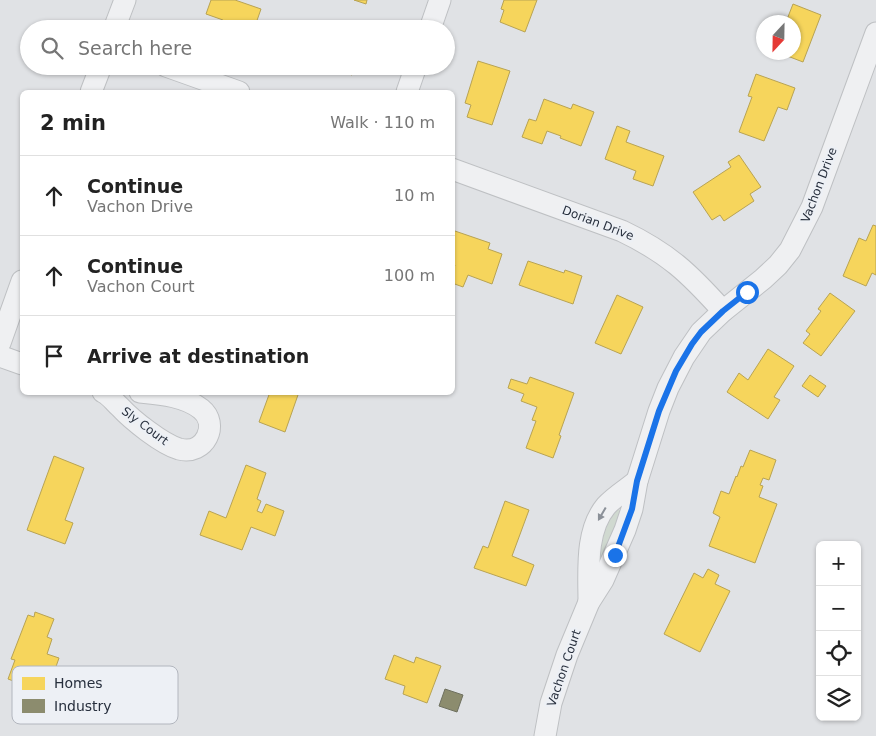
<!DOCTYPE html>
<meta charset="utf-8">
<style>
:root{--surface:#fff;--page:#f6f6f6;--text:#222;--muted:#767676;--line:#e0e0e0}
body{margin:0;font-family:"DejaVu Sans",sans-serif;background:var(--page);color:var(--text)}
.controls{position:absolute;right:15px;bottom:15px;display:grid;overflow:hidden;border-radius:8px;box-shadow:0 1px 4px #0004}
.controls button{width:45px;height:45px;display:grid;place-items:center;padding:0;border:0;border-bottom:1px solid var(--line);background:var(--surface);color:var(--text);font:25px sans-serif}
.compass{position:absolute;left:756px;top:15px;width:45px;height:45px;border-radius:50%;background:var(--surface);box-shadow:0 1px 4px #0004;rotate:202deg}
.stop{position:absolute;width:15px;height:15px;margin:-11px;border:4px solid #1a73e8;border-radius:50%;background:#fff}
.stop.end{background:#1a73e8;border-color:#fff;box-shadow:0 1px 5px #0008}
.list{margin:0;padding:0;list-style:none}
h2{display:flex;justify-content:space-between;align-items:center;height:65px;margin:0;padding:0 20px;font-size:21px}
h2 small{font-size:16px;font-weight:400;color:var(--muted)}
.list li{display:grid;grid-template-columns:32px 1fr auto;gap:15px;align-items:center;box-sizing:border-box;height:80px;padding:0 20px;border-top:1px solid var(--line)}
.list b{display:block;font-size:19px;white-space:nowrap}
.list p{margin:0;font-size:16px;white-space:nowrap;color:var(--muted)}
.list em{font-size:16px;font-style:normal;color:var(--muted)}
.icon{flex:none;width:28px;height:28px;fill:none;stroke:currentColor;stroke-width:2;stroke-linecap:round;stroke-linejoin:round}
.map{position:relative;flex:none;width:876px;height:736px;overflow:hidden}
.search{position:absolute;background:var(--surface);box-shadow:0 1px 4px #0004;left:20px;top:20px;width:435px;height:55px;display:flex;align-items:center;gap:12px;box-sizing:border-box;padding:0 18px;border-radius:28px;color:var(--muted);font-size:19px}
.panel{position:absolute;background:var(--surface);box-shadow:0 1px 4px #0004;left:20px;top:90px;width:435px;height:305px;border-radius:8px}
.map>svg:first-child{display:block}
.green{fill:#d0d9d0}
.homes{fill:#f6d55c;stroke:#b8a353}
.industry{fill:#8c8c6e;stroke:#6e705f}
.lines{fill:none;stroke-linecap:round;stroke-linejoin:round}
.minor-casing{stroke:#bec0c3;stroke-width:23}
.minor{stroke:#eff0f2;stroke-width:21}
.oneway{fill:#8b9098}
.route{stroke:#1a73e8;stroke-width:6}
.labels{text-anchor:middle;stroke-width:5;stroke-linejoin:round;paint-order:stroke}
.street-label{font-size:12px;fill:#272f3d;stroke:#edf0f5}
.key{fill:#edf0f5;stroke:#b2b6be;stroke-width:1}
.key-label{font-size:14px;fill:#272f3d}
</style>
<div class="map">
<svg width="876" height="736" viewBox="0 0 876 736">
<rect width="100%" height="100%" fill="#e0e2e5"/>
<path class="green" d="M617,509l4,2v4l-21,51 -4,-14 8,-32z"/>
<g class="homes">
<path d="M211,0h24l26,9 -7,20h-28l-5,-2 2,-7 -17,-6z"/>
<path d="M354,0h13l-1,4z"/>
<path d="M504,0h33l-12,32 -25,-10 4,-12 -3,-1z"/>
<path d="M793,4l28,11 -18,47 -26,-10h17v-30h-8z"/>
<path d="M311,24l13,5h-15z"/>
<path d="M478,61l32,10 -18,54 -25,-8 4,-12 -6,-2z"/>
<path d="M327,66h28l-3,9z"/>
<path d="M756,74l39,14 -8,22 -9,-3 -14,34 -25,-9 13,-35 -4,-1z"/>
<path d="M544,99l27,10 2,-5 21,8 -13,34 -21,-8 1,-2 -14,-5 -5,13 -20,-7 7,-18 7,2z"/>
<path d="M617,126l13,5 -4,11 38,14 -11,30 -20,-7 3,-8 -31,-12z"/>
<path d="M739,155l22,32 -11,7 4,7 -30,20 -4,-6 -8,5 -19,-28 38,-25 -3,-5z"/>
<path d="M873,225l3,1v49l-4,-2 -6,13 -23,-10 16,-38 7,3z"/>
<path d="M452,230l38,13 -2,6 14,5 -10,30 -24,-9 -5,12 -11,-4v-11l3,-7 -3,-1z"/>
<path d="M528,261l36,12 1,-3 17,6 -9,28 -54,-19z"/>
<path d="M830,293l25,18 -34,45 -18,-13 7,-9 -4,-3 15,-20 -3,-2z"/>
<path d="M617,295l26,12 -22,47 -26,-11z"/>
<path d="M768,349l26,17 -20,31 6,3 -12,19 -41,-27 12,-19 9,7z"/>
<path d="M810,375l16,11 -8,11 -16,-11z"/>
<path d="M530,377l44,16 -15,42 2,1 -8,22 -27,-10 10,-27 -4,-1 5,-13 -16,-6 3,-7 -16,-6 3,-9 16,5z"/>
<path d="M270,392h29l-14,40 -26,-10z"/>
<path d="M750,450l26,10 -7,20 -6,-2 -3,7 3,1 -4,11 18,7 -22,59 -46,-17 11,-29 -7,-4 8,-22 8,3 7,-18 1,1 4,-11 2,1z"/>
<path d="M54,456l30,12 -19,52 8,3 -8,21 -38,-14z"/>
<path d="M246,465l20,8 -9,26 4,2 -4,10 5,2 4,-9 18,7 -9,25 -24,-9 -9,23 -42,-15 9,-24 17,7z"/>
<path d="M505,501l24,9 -17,46 22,9 -8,21 -52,-18 9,-22 5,2z"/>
<path d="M708,569l11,6 -4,9 15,7 -30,61 -36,-18 30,-61 9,5z"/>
<path d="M35,612l19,7 -7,18 5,2 -5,15 12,4 -8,23 -14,-5 -5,12 -24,-9 7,-19 -4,-1 17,-44 6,2z"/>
<path d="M394,655l20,8 2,-6 25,9 -14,37 -24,-9 2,-8 -20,-7z"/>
</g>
<path class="industry" d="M445,689l18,6 -6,17 -18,-6z"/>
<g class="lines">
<g class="minor-casing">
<g id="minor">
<path d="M114,29l11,-29"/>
<path d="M430,29l10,-29"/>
<path d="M166,66l73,26"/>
<path d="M91,92l10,-26"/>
<path d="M407,92l9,-26"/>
<path d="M452,169l170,62c46,22 67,42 101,80"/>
<path d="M0,343l22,-62"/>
<path d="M0,356l22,8"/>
<path d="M103,392c7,3 11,10 17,15 12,13 42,37 59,42 26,7 41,-25 22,-40 -16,-13 -41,-15 -61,-17"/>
<path d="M589,602c0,-31 -4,-71 17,-96 8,-9 21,-17 31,-25"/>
<path d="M545,736l6,-33 16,-48 22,-53 14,-22 22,-50 7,-21 5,-28 22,-70 9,-23 16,-31 17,-25 22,-21 40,-32 15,-14 12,-15 22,-43 64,-174"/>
</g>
</g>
<use href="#minor" class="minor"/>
</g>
<defs><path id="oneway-solid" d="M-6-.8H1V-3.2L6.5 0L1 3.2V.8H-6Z" transform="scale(1.25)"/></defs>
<use class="oneway" href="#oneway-solid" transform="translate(602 514) rotate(120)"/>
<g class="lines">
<path class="route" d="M615,555l17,-46 5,-28 22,-70 17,-40 16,-27 9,-12 22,-21 24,-19"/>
</g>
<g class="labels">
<g class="street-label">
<text transform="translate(819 185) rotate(-69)" y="4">Vachon Drive</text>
<text transform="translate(598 223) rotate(21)" y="4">Dorian Drive</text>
<text transform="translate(145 426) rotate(37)" y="4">Sly Court</text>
<text transform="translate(564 668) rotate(-71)" y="4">Vachon Court</text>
</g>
</g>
<rect x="12" y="666" width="166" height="58" rx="8" class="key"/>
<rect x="22" y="677" width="23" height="13" fill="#f6d55c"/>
<rect x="22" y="699" width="23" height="14" fill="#8c8c6e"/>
<g class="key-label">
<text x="54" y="688">Homes</text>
<text x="54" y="711">Industry</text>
</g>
</svg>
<div class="controls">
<button>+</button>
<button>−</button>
<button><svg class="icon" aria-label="locate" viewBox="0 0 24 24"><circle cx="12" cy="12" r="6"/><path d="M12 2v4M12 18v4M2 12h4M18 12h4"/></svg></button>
<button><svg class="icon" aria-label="layers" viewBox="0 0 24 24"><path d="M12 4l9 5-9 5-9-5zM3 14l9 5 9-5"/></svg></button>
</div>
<svg class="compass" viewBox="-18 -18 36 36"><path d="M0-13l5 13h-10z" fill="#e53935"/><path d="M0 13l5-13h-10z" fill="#767676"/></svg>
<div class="stop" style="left:747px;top:292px"></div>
<div class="stop end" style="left:615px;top:555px"></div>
<div class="search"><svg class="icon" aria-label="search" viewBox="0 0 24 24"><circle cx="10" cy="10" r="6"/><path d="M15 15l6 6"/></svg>Search here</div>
<section class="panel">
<h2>2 min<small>Walk · 110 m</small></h2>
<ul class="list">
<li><svg class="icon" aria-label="ahead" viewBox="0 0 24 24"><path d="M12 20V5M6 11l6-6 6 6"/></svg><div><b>Continue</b><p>Vachon Drive</p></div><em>10 m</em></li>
<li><svg class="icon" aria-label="ahead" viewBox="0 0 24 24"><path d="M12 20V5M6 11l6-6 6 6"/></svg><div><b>Continue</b><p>Vachon Court</p></div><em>100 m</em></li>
<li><svg class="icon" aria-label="arrive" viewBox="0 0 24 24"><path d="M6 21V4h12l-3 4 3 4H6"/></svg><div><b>Arrive at destination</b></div></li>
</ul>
</section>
</div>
